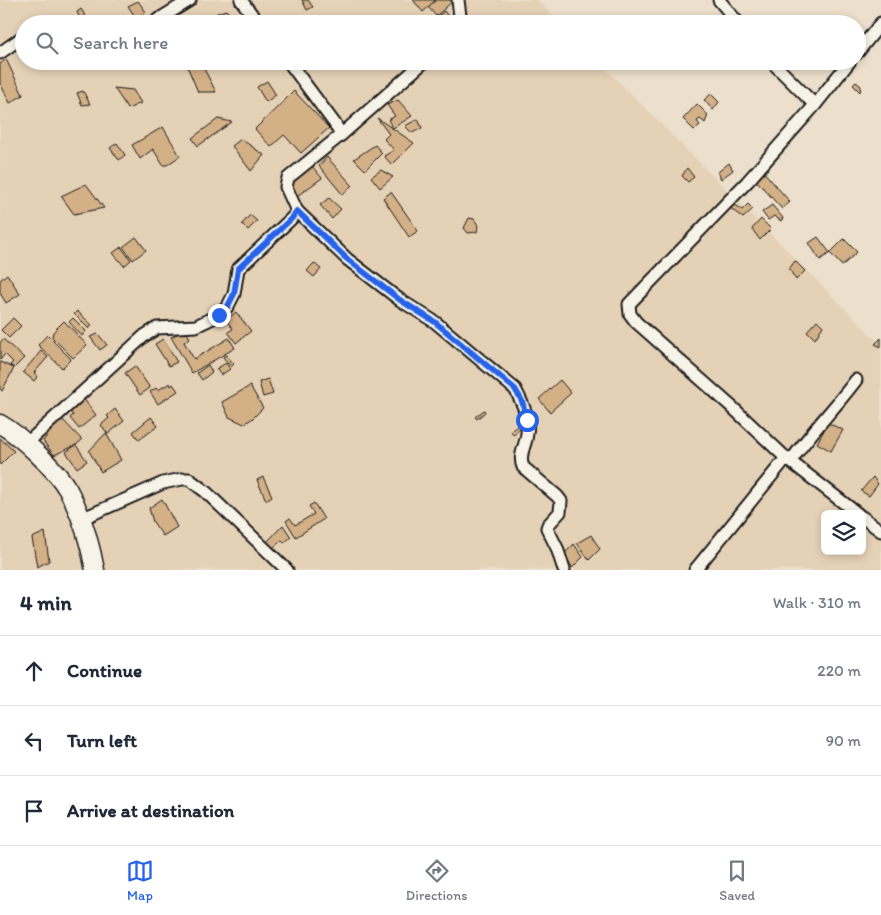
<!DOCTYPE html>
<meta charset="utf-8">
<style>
:root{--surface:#fff;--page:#f6f6f7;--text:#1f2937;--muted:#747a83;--line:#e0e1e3;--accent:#2563eb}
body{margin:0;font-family:Itim,sans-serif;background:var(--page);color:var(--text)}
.controls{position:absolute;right:15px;bottom:15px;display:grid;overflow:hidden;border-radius:8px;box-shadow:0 2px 8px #0003}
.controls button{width:45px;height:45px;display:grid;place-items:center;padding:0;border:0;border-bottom:1px solid var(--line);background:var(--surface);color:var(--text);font:25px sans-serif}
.stop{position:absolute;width:15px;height:15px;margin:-11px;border:4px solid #2563eb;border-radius:50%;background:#fff}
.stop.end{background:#2563eb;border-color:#fff;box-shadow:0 1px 5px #0008}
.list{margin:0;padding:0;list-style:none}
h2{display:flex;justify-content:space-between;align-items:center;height:65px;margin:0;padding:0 20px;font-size:21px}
h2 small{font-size:16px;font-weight:400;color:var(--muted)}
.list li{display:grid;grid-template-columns:32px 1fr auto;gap:15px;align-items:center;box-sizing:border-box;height:70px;padding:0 20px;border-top:1px solid var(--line)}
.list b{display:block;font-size:19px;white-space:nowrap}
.list em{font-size:16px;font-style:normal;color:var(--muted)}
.icon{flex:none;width:28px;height:28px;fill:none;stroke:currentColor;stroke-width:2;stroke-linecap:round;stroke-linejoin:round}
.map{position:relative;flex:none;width:881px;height:570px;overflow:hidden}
.search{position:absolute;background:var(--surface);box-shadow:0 2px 8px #0003;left:15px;right:15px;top:15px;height:55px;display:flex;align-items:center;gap:12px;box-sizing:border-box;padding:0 18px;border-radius:28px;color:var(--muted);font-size:19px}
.sheet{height:275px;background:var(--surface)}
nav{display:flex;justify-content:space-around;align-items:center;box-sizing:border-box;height:70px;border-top:1px solid var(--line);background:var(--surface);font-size:14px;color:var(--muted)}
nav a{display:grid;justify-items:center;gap:2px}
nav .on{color:var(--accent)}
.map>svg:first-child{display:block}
.built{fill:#e5d1b6;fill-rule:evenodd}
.building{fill:#d4b086;stroke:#1c1c1c}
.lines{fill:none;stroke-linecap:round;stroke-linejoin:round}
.minor-casing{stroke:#1c1c1c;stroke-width:15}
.primary-casing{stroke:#1c1c1c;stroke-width:21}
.minor{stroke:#f7f3e8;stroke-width:11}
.primary{stroke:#f7f3e8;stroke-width:18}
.route{stroke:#2563eb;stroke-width:6}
</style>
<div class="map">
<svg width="881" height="570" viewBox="0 0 881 570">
<rect width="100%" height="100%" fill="#ecdfcb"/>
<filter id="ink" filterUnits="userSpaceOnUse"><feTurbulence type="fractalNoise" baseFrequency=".02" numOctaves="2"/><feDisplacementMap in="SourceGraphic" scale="10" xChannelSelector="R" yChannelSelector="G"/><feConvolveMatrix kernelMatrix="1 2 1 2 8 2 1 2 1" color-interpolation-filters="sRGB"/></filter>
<g filter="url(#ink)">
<path class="built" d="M0,0h537l24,24h-537v37h574l283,284v225h-881zM825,514h37v37h-37z"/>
<g class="building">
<path d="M302,0h6l5,7 -6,3z"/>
<path d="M413,0h23l-13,12z"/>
<path d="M436,0h17v1l-17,15 -8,-9z"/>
<path d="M138,1l8,11 -10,6 -8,-12z"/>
<path d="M81,9l5,8 -5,3 -4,-8z"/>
<path d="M226,10l5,5 -8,5 -6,-7z"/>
<path d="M444,11l9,12 -1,1h-14l-4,-5z"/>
<path d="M6,59l17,36 -13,8 -10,-20v-19z"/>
<path d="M185,61h15l16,31h-18z"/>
<path d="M267,81l9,14 -10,7 -9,-15z"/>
<path d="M856,82l5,4 -1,6 -7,-7z"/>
<path d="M114,88l19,2 8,13 -13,6z"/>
<path d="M83,91l7,13 -8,1 -5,-12z"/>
<path d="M294,91l35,37 -28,25 -17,-18 -13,12 -16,-18z"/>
<path d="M711,94l8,8 -6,8 -9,-10z"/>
<path d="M398,100l14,16 -19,12 -5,-8 7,-4 -8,-11z"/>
<path d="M697,104l11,11 -3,8 -5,-4 -3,2 3,4 -6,5 -11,-11z"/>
<path d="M377,118l37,25 -22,22 -8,-9 10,-6 -10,-11 5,-5z"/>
<path d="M218,119l14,3 -34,24 -6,-8z"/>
<path d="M418,119l4,9 -10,5 -7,-7z"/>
<path d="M163,127l17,29 -13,9h-4l-10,-16 -13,10 -8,-14z"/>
<path d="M241,139l23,16 -13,16 -19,-25z"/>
<path d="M117,143l8,12 -6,5 -9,-12z"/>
<path d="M375,145l7,8 -17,17 -11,-11z"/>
<path d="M327,157l25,28 -9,10 -24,-29z"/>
<path d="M729,163l4,7 -12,9 -3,-7z"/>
<path d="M311,165l11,13 -25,18 -8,-13z"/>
<path d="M687,168l7,9 -6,5 -6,-6z"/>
<path d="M381,170l12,7 -13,11 -9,-11z"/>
<path d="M762,170l28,32 -8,7 -27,-30z"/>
<path d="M86,184l18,24 -30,6 -13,-18z"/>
<path d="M391,192l27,39 -9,6 -26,-39z"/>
<path d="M329,198l12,11 -9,10 -12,-14z"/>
<path d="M732,202l10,8 6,-6 5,5 -10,9 -14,-11z"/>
<path d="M772,205l11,13 -2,3 -7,-5 -6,4 -6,-8z"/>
<path d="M250,215l7,6 -9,9 -6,-6z"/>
<path d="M469,218l5,1 4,6 -1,7 -9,1 -4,-5z"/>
<path d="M761,219l10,10 -11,11 -8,-11z"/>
<path d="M136,237l10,13 -13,10 -10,-13z"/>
<path d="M818,237l12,16 -10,7 -11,-17z"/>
<path d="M844,239l13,13 -15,14 -12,-13z"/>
<path d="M121,247l10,13 -7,6 -11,-13z"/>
<path d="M795,261l10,10 -9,9 -7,-11z"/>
<path d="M314,263l7,6 -7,8 -7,-6z"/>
<path d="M7,274l13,20 -14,9 -6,-10v-13z"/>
<path d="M77,311l15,14 -3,4 -15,-15z"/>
<path d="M236,312l15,19 -15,12 -8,-11 5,-3 -7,-9z"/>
<path d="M13,318l8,8 -12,12 -8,-8z"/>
<path d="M73,318l13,13 -4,5 -13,-14z"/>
<path d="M817,320l6,6 -8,13 -8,-8z"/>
<path d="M64,321l23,24 -14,13 -21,-21 1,-5z"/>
<path d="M185,330l5,8 -6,4 10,17 35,-21 6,10 -43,25 -21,-36z"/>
<path d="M98,334l9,11 -7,5 -10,-13z"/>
<path d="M47,335l24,24 -9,9 -24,-23z"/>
<path d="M881,338v9l-6,-3z"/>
<path d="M3,339l21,19 -10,10 -4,-3 3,-3 -8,-8 -5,6v-17z"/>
<path d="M163,339l14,23 -8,4 -14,-22z"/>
<path d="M41,351l7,6 -14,16 4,3 -4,5 -11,-9z"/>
<path d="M226,355l8,9 -3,3 -8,-10z"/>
<path d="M0,362l14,6 -12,23 -2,-2z"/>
<path d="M226,363l4,6 -9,6 -5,-6z"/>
<path d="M208,365l4,7 -10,8 -5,-7z"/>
<path d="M135,366l15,22 -10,7 -15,-22z"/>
<path d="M268,379l5,15 -10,3 -4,-15z"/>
<path d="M560,380l11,13 -21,19 -11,-13z"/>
<path d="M170,383l1,3 2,-2 5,7 -20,13 -8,-12 6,-4 2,2z"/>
<path d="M250,386l13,22 -10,10 -9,6 -15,-7 -7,-15z"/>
<path d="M83,398l13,17 -17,14 -9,-11 3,-3 -5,-6z"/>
<path d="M115,409l9,12 -16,13 -7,-9 8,-7 -2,-2z"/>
<path d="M484,410l1,2 -8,7 -2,-2z"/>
<path d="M151,417l7,9 -19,14 -6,-8z"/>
<path d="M61,418l21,22 -6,5 -22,10 -11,-14z"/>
<path d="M828,423l15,7 -12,21 -14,-8z"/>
<path d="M518,425l2,3 -6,7 -3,-4z"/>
<path d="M106,433l15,27 -20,12 -12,-21z"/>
<path d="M0,438l14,13 -14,14z"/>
<path d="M76,445l11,16 -10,7 -11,-16z"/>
<path d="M263,477l9,19 -6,4 -9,-20z"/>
<path d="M873,477l5,7 -9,12 -8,-5z"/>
<path d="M162,499l15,28 -14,9 -10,-14 -4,-14z"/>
<path d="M314,503l10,16 -28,18 -10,-16 4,-3 5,7 19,-11 -5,-8z"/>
<path d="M283,525l8,12 -7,6 -2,-3 -10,9 -5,-7z"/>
<path d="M45,532l4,29 -12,6 -5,-29z"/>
<path d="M591,535l9,14 -11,11 -12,-17z"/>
<path d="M574,544l9,13 -11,11 -7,-15z"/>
</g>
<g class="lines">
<g class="minor-casing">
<g id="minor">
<path d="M241,0l18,24"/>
<path d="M458,0l3,24"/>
<path d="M719,0l20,24"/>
<path d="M151,24l39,-24"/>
<path d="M0,53l24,-17"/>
<path d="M857,53l24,-30"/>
<path d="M771,61l44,44"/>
<path d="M341,135l84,-74"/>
<path d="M297,211l50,48 53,41 35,22 80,67c7,13 15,29 12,44 -1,13 -9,22 -4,34l34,29 4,5 -1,11 -12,13 -1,3 10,20 7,22"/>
<path d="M27,443l117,-107 13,-8 39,-2 23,-11 9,-9 6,-12 4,-25 54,-51 5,-7 -11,-24 2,-9 53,-43 -6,-11 -47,-63"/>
<path d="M786,458l72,56"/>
<path d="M791,461c19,-28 44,-53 65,-81"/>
<path d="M862,517l19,14"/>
<path d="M81,519l82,-36 19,-4h7l17,13 81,78"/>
<path d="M695,570l91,-112 -54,-51 -96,-85 -6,-8 -1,-10 118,-122 68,-77 35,-44"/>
</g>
</g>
<g class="primary-casing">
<path id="primary" d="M0,424c21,12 56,45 68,66 14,25 22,53 27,80"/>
</g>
<use href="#minor" class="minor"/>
<use href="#primary" class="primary"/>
</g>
</g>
<g class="lines" filter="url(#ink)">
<path class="route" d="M219,315l9,-9 6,-12 4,-25 54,-51 5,-7 50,48 53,41 35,22 80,67 7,12 5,19"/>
</g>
</svg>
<div class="controls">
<button><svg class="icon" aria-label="layers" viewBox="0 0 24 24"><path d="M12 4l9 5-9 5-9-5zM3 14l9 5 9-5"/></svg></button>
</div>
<div class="stop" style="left:527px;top:420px"></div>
<div class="stop end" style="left:219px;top:315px"></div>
<div class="search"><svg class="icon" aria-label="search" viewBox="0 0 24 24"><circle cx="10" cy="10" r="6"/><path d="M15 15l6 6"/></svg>Search here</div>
</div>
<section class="sheet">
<h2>4 min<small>Walk · 310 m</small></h2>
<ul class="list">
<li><svg class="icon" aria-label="ahead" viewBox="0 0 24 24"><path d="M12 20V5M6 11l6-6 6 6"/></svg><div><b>Continue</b></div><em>220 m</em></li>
<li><svg class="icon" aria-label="left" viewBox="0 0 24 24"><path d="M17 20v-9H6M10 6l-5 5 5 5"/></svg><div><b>Turn left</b></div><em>90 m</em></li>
<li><svg class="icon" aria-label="arrive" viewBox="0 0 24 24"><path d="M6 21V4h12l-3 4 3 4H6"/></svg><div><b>Arrive at destination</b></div></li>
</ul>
</section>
<nav>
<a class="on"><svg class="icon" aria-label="map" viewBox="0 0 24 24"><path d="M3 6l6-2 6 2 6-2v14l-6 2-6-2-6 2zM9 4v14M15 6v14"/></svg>Map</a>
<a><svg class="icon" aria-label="directions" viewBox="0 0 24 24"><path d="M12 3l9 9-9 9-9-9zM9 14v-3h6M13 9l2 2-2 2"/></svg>Directions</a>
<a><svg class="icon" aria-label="saved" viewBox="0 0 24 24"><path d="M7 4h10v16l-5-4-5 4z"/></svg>Saved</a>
</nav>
